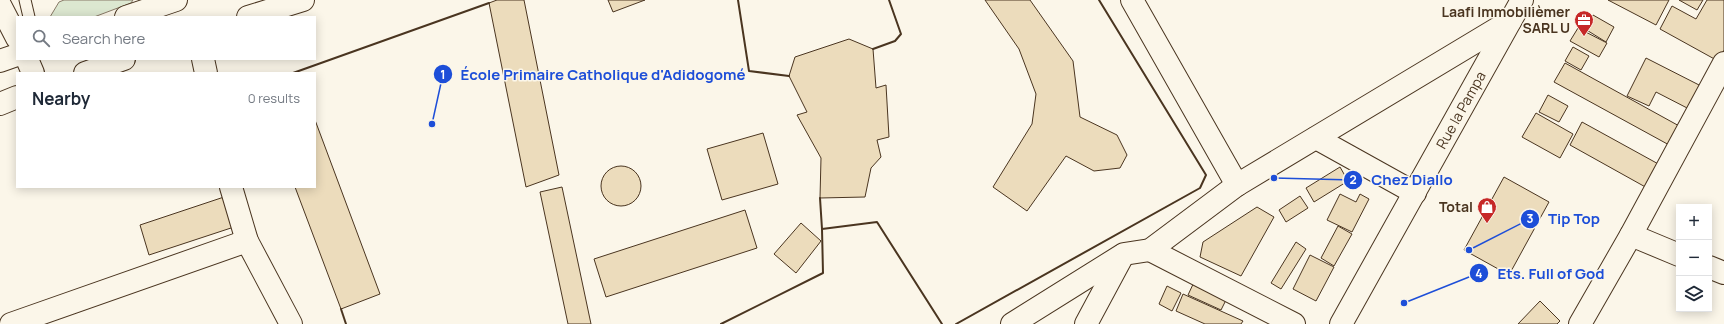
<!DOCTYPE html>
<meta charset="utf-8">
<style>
:root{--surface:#fff;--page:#f2f2f3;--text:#1f2937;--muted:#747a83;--line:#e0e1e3}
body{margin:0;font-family:Manrope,sans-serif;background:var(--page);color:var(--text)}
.controls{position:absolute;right:12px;bottom:12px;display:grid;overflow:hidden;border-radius:0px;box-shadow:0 2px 10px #0003}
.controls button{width:36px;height:36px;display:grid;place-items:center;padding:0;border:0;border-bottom:1px solid var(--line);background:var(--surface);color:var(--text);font:20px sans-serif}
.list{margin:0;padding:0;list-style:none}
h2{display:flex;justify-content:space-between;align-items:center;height:52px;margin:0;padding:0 16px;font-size:17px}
h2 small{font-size:13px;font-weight:400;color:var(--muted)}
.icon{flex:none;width:22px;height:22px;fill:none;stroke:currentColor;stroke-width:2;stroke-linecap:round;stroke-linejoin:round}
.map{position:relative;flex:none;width:1724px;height:324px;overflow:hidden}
.search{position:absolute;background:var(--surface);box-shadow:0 2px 10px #0003;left:16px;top:16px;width:300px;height:44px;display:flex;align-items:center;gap:10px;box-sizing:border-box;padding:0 14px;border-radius:0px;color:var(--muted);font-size:15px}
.panel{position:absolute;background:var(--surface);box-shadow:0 2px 10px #0003;left:16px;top:72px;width:300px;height:116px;border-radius:0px}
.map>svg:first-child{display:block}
.green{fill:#dce7d0;stroke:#887966}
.building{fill:#ecdcbc;stroke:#4a3520}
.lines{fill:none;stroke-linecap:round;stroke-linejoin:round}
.service-casing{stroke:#4a3520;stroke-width:13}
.minor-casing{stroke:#4a3520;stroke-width:24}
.tertiary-casing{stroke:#4a3520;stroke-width:24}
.trunk-casing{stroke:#4a3520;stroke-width:24}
.service{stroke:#fbf6e9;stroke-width:11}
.minor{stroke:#fbf6e9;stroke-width:22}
.tertiary{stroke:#fbf6e9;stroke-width:22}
.trunk{stroke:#fbf6e9;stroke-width:22}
.wall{stroke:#4a3520;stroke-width:2}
.labels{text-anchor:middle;stroke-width:3;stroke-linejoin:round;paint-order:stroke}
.poi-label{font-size:14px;font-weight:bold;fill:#4a3520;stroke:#fbf6e9;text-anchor:end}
.street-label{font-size:14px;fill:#4a3520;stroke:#fbf6e9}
.leader{fill:none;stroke:#1d4ed8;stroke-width:1.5}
.callout-dot{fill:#1d4ed8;stroke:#fbf6e9;stroke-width:1.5}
.mark-label{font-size:12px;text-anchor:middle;font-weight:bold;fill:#fff}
.callout-label{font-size:15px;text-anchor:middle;font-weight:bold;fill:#1d4ed8;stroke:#fbf6e9;stroke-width:3;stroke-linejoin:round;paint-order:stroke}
</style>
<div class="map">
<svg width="1724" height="324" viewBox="0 0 1724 324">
<rect width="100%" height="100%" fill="#fbf6e9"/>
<path class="green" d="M64,0h69l-2,3 -37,14h-44l9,-15z"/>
<g class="building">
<path d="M497,0h27l35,175 -33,12 -37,-184z"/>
<path d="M608,0h37l-32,12z"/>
<path d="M985,0h45l43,61 7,56 37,18 10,20 -7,13 -26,3 -28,-15 -39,55 -34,-24 39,-63 4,-30 -17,-45z"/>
<path d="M1608,0h61l-13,25z"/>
<path d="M1679,0h24l-6,10z"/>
<path d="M1707,0h17v50l-6,11 -58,-32 12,-23 24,13z"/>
<path d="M1593,15l21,12 -8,15 -21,-13z"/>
<path d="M1578,28l29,15 -8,14 -29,-16z"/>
<path d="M849,39l24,10 3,39 10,-3 3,52 -12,3 4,17 -10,11 -6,29 -45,1 1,-40 -24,-43 10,-3 -18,-36 6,-19z"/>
<path d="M1573,47l16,9 -8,14 -16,-9z"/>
<path d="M1646,58l57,29 -12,23 -35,-18 -7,14 -22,-10z"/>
<path d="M1565,63l116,64 -10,19 -117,-64z"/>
<path d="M1548,95l20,11 -9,16 -20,-10z"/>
<path d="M1536,113l37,21 -13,24 -38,-21z"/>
<path d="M315,120l65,174 -39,15 -46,-122h20z"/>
<path d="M1582,122l80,44 -13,23 -79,-44z"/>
<path d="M763,133l15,51 -56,16 -15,-51z"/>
<circle cx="621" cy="186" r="20"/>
<path d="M1340,167l8,14 -34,21 -8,-14z"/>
<path d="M1504,177l45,25 -40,73 -45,-25z"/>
<path d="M562,187l29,137h-23l-28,-132z"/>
<path d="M1340,194l16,8 4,-8 9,5 -17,33 -25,-12z"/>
<path d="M1300,196l8,12 -22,14 -7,-12z"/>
<path d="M224,197l10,30 -85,28 -9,-30z"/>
<path d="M1257,207l17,10 -33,59 -41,-19 3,-15z"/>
<path d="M745,210l12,38 -151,49 -12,-38z"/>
<path d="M801,223l20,18 -25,32 -22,-19z"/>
<path d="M1338,226l14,8 -18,32 -13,-8z"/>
<path d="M1296,242l10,7 -25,40 -10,-6z"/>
<path d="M1310,255l24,12 -18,34 -23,-12z"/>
<path d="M1195,280l33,16 -7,14 -33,-15z"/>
<path d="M1167,286l14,7 -9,18 -13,-7z"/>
<path d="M1183,294l60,27 -2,3h-36l-29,-13z"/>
<path d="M1540,301l20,20 -3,3h-39z"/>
</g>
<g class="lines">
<g class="service-casing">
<path id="service" d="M25,0l4,17"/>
</g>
<g class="minor-casing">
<g id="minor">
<path d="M1132,0l105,185"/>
<path d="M0,5l17,33"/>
<path d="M203,59l3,14"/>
<path d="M1316,138l99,55"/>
<path d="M231,187l16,54 44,83"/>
<path d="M1631,235l48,20"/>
<path d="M1150,250l144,74"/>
<path d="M1709,267l15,6"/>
<path d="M11,324l236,-83"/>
<path d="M1012,324l112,-70 26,-4 87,-65 273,-164"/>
<path d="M1086,324l37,-69"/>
<path d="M1580,324l51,-89 93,-172"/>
</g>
</g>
<g class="tertiary-casing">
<path id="tertiary" d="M1341,324l181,-324"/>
</g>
<g class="trunk-casing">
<g id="trunk">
<path d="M126,17l50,-17"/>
<path d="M248,17l55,-17"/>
<path d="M27,59l6,14"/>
<path d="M0,61l17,-6"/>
<path d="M85,73l39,-14"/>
<path d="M0,104l17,-7"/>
</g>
</g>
<use href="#service" class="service"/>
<use href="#minor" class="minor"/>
<use href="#tertiary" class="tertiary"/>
<use href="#trunk" class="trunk"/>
<g class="wall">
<path d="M738,0l11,71 40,5"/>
<path d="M873,49l22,-8 6,-7 -12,-34"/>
<path d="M293,73l196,-70"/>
<path d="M820,198l2,31"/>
<path d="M341,309l5,15"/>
<path d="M721,324l102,-51 -1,-44 55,-7 65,102"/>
<path d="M956,324l244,-136 6,-13 -107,-175"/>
</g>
</g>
<defs>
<g id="office-pin" transform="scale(1)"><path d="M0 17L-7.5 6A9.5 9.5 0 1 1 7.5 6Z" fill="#c62828" stroke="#fbf6e9"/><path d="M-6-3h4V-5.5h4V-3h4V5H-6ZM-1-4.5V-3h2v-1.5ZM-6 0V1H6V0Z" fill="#fff"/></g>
<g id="shop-pin" transform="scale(1)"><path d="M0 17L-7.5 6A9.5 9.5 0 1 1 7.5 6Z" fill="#c62828" stroke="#fbf6e9"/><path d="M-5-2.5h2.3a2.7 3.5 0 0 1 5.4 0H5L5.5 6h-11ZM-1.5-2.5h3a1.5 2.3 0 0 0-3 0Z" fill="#fff"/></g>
</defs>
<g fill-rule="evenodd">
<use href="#office-pin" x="1584" y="20"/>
<use href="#shop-pin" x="1487" y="207"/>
</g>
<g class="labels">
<g class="poi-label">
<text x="1570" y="17">Laafi Immobilièmer<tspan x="1570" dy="16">SARL U</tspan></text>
<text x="1473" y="212">Total</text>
</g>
<g class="street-label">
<text transform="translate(1461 110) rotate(-61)" y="5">Rue la Pampa</text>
</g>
</g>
<path class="leader" d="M432 124L443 74M1274 178L1353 180M1469 250L1530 219M1404 303L1479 273"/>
<g class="callout-dot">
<circle cx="432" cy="124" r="4"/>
<circle cx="1274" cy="178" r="4"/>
<circle cx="1469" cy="250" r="4"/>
<circle cx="1404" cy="303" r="4"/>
<circle cx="443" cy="74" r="10"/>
<circle cx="1353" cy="180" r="10"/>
<circle cx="1530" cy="219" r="10"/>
<circle cx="1479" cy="273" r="10"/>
</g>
<g class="mark-label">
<text x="443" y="79">1</text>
<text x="1353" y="184">2</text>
<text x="1530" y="223">3</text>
<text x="1479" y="278">4</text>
</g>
<g class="callout-label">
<text x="603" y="80">École Primaire Catholique d'Adidogomé</text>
<text x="1412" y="185">Chez Diallo</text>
<text x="1574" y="224">Tip Top</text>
<text x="1551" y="279">Ets. Full of God</text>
</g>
</svg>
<div class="controls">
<button>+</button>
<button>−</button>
<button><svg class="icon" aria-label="layers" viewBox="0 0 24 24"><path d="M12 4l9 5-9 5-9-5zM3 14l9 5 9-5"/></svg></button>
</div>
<div class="search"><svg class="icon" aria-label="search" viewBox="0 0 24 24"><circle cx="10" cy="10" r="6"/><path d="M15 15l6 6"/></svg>Search here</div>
<section class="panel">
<h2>Nearby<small>0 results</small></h2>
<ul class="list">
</ul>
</section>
</div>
